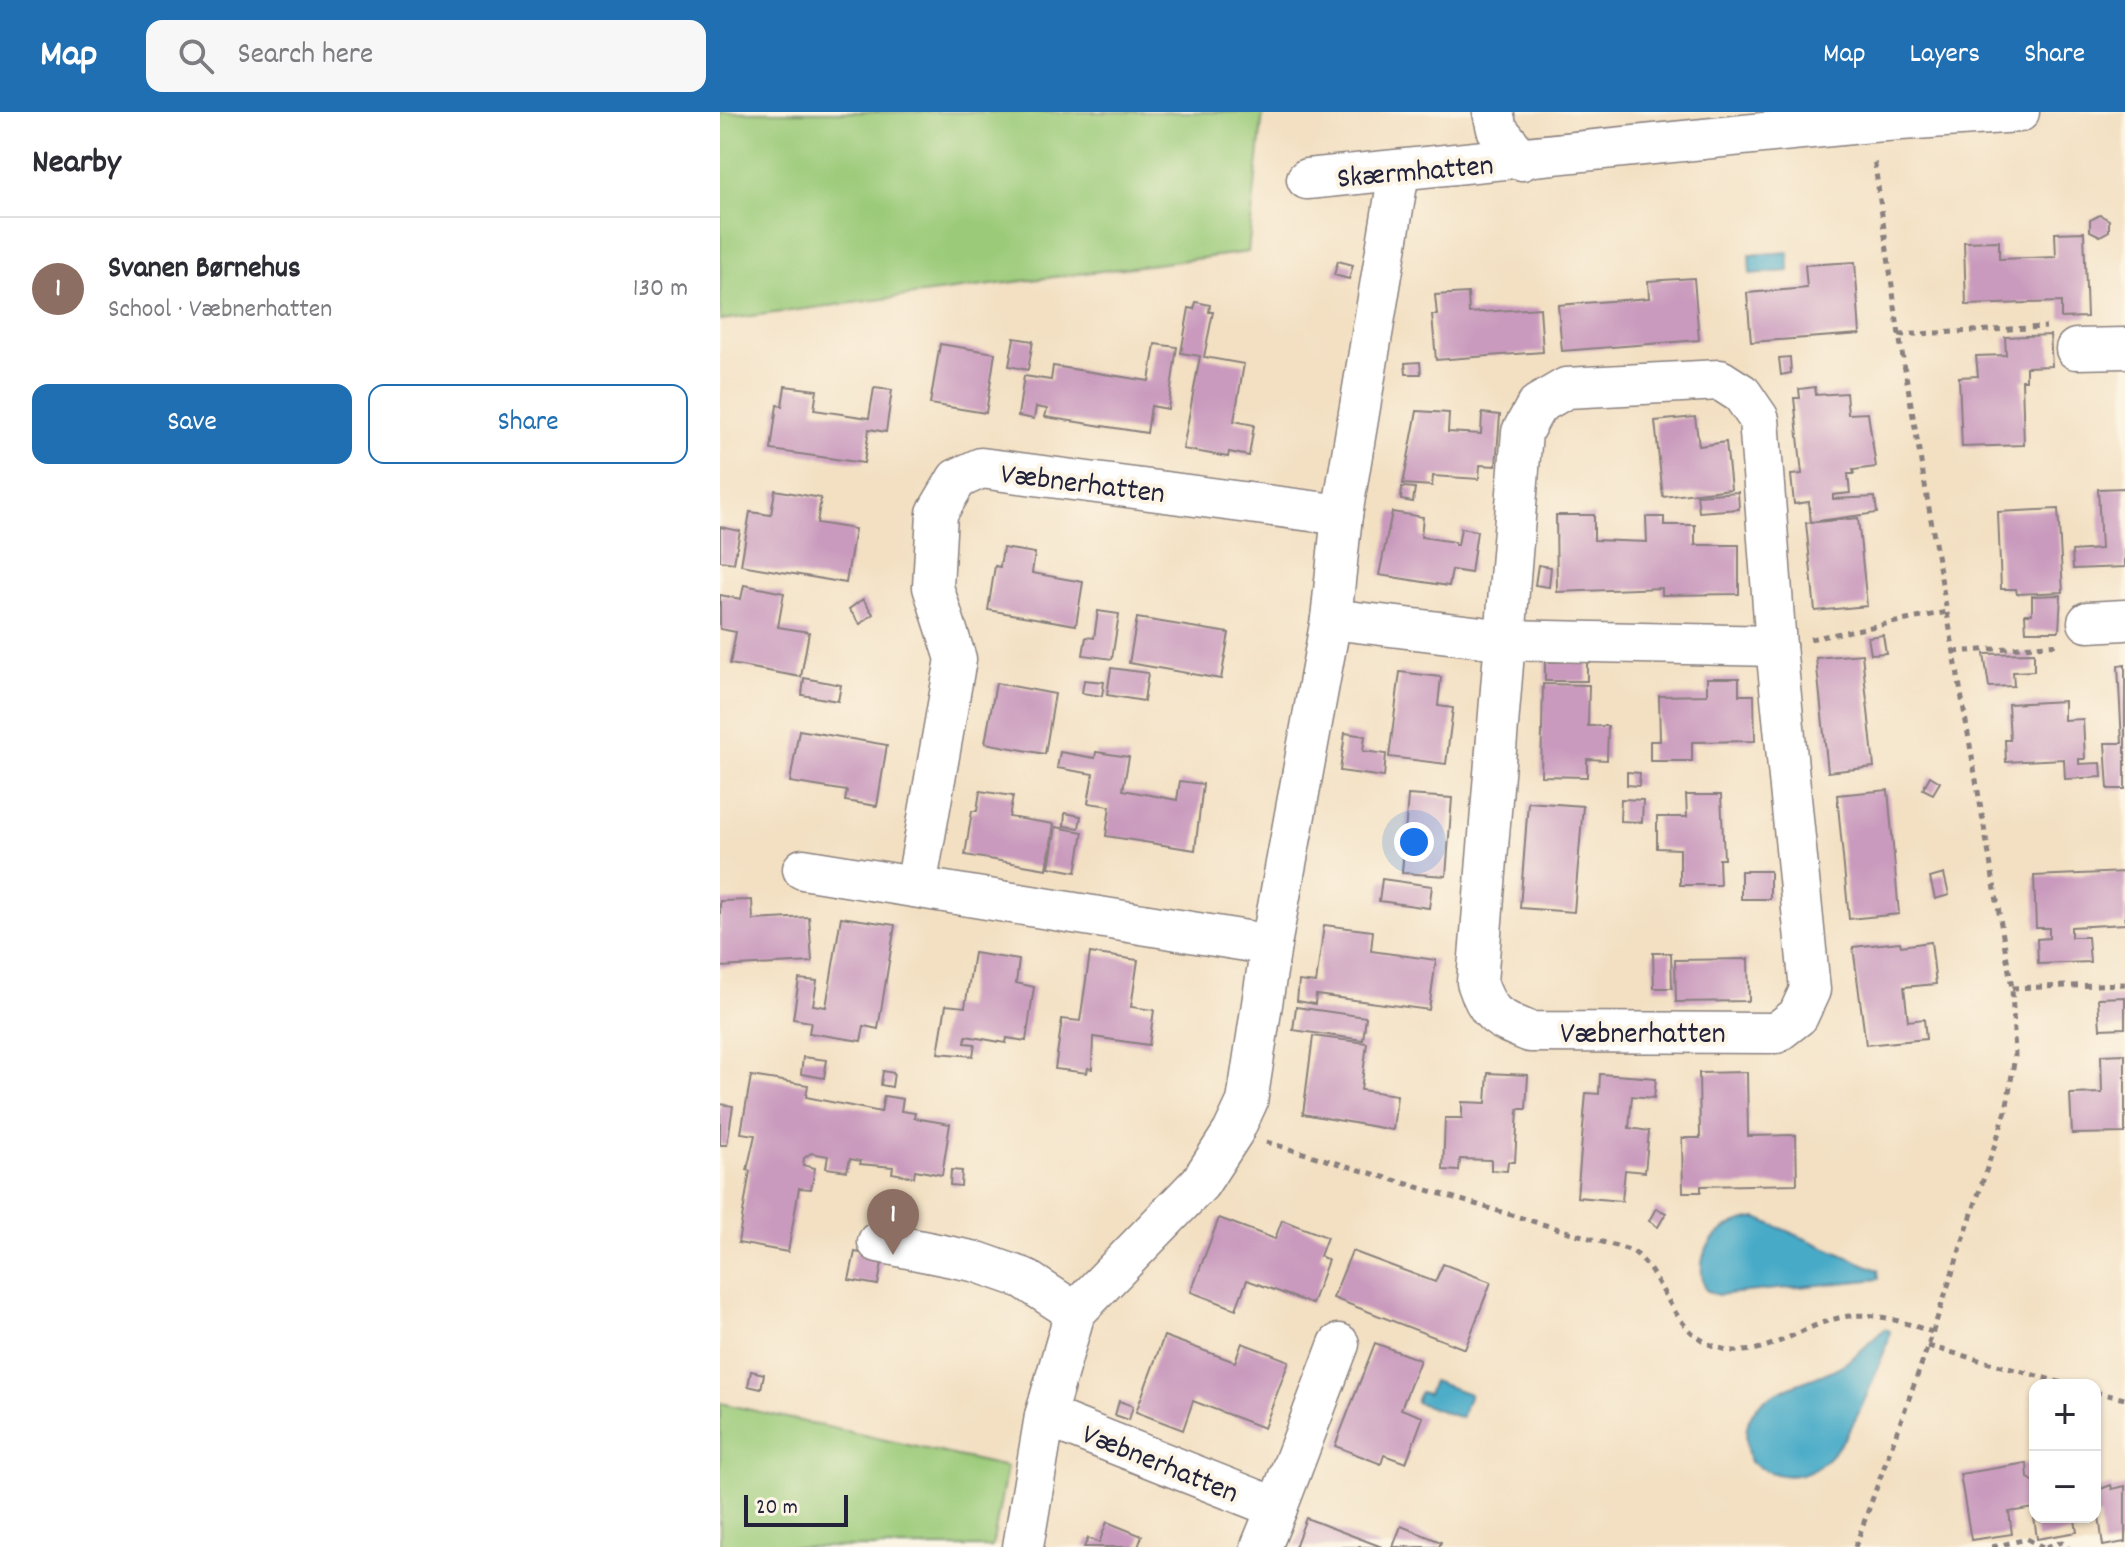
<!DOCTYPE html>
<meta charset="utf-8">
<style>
:root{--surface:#fff;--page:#f7f7f7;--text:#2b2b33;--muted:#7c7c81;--line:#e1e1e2;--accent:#1f6fb2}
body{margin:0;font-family:Dekko,sans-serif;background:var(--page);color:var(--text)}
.controls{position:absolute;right:24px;bottom:24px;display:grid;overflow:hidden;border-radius:16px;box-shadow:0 2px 6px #0004}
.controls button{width:72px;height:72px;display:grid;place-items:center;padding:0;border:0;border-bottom:2px solid var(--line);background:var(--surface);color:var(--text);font:40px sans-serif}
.scale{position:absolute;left:24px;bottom:20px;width:104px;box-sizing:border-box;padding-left:8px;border:4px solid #22223b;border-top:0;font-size:22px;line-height:28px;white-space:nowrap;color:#22223b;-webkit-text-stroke:6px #fcf5e5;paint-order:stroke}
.you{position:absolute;left:694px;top:730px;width:28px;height:28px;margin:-20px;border:6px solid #fff;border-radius:50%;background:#1a73e8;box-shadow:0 0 0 12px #1a73e833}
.badge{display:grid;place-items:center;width:52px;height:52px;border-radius:50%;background:var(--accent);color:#fff;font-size:26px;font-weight:700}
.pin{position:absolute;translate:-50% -66px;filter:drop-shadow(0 2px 4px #0008)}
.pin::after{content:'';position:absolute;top:42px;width:28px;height:24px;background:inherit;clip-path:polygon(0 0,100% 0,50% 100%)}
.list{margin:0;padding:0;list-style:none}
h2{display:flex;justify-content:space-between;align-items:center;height:104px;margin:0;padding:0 32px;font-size:34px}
h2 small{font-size:26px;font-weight:400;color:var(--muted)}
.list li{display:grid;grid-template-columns:52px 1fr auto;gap:24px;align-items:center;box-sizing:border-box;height:144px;padding:0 32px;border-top:2px solid var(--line)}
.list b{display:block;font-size:30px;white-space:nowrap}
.list p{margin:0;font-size:26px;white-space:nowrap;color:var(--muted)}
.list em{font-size:26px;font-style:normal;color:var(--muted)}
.actions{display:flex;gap:16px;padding:24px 32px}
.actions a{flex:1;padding:18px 0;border:2px solid var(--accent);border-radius:16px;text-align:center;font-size:28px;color:var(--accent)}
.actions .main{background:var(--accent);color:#fff}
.icon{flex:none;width:44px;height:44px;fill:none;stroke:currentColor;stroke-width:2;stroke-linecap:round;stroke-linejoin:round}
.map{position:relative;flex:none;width:1405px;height:1435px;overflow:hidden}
header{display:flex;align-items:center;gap:48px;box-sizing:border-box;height:112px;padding:0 40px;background:var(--accent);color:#fff}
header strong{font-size:38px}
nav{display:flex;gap:44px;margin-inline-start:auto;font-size:28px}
.search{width:560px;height:72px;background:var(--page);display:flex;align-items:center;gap:20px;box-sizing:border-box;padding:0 28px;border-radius:16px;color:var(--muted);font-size:30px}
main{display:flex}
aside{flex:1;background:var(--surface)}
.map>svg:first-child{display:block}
.green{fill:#9bcb79;stroke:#5e765a;stroke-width:2}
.water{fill:#47aac7;stroke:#346681;stroke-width:2}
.building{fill:#c99abd}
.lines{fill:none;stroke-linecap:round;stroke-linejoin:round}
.minor-casing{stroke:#8a817f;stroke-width:43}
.path{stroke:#8a817f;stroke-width:5;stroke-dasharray:6 6;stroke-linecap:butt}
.minor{stroke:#fff;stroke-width:40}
.labels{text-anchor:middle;stroke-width:8;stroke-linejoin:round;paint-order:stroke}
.street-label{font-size:30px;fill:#22223b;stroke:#fcf5e5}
</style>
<header>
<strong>Map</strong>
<div class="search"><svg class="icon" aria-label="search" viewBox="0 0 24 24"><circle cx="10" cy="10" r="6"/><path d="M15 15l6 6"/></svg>Search here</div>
<nav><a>Map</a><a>Layers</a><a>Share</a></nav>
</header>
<main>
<aside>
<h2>Nearby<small></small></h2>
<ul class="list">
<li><span class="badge" style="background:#8d6e63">1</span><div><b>Svanen Børnehus</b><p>School · Væbnerhatten</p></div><em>130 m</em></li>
</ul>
<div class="actions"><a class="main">Save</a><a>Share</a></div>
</aside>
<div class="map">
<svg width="1405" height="1435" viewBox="0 0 1405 1435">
<rect width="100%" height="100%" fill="#fcf5e5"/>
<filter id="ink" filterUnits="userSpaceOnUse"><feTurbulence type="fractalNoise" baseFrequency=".0125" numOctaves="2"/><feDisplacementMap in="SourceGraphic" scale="16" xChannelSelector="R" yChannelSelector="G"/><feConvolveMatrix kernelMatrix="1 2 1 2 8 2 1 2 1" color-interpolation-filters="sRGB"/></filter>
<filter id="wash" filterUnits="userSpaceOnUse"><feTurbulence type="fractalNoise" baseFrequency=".006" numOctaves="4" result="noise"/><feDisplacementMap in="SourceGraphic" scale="32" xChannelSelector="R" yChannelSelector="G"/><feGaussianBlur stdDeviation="1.8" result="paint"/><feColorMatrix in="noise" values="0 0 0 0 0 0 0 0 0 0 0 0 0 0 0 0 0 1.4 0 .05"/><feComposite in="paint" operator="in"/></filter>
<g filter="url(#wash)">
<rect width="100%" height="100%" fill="#f3e0c3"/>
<g class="green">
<path d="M0,0h543l-15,140 -528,68z"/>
<path d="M0,1291l287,64 -15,80h-272z"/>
</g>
<g class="water">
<path d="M1068,140l1,19 -39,3 -1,-19z"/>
<path d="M1037,1106l121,52 1,9 -162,16 -11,-5c-15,-40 13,-67 51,-72z"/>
<path d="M1164,1217l6,2 -2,11c-23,55 -56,174 -138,120 -22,-77 52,-70 97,-100 13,-9 25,-22 37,-33z"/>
<path d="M713,1269l37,13 -9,24 -45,-16 4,-10 8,2z"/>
</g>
<g id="blocks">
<g class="building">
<path d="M1380,103l9,5v11l-9,5 -10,-5v-11z"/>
<path d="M1364,120l3,85 -26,1v-16l-95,3 -2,-63 35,-1v18l57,-2 -1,-24z"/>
<path d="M618,149l15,4 -4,14 -15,-4z"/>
<path d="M1135,150l5,72 -109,8 -4,-49 60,-5 -2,-23z"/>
<path d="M974,166l5,62 -137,11 -4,-46 91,-7 -1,-17z"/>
<path d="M748,181l1,20 71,-5 3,44 -107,8 -4,-45h5l-2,-20z"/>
<path d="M476,190l14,3 -1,7h4l-9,45 40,7 -10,57 20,4 -5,31 -20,-4 -1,5 -45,-8 17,-93 -19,-3 8,-45 5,1z"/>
<path d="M1330,223l2,31 -26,1v13h-4l2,65 -62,2 -3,-70 19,-1 -2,-20 30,-1 -1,-18z"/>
<path d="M294,226l19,3 -5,29 -19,-4z"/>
<path d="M220,232l55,9 -9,60 -56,-9z"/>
<path d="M435,232l22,3 -9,62 -17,-3 -4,27 -102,-16 2,-8 -11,-2 -2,12 -16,-3 6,-40 27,4 2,-14 96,15z"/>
<path d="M1070,245l1,16 -10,2 -2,-17z"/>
<path d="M700,250l1,12h-15l-1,-11z"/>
<path d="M65,274l32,4 -3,20 55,8 5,-30 18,2 -6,42 -17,-3 -5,34 -93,-13 6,-45 5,1z"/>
<path d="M1095,275l1,8 30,-2 2,21 20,-1 8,54 -23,3 1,4h-6l2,19 -17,2v4l42,-2 2,16 -66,9 -2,-20 -15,2 -3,-29 11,-1 -8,-76h6l-1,-9z"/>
<path d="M697,299l32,2 -1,19 33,2 1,-21 18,2 -4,51 -16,-1 -1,14 -46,-3 -1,10 -29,-2z"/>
<path d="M975,305l4,29 27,-4 5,47 -68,8 -8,-76z"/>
<path d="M682,375l13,1 -2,14 -12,-2z"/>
<path d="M1405,376v79l-52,2 -1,-18 29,-2 -3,-60z"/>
<path d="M55,378l46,8 -4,25 38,6 -9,54 -105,-18 9,-53 21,3z"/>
<path d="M1018,380l1,17 -40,3 -2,-17z"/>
<path d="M1338,397l5,83 -46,2 -1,-5h-15l-3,-77z"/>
<path d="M672,400l31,5 -2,20 34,5v3h3l3,-17 16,3 -6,42 -19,-3 -3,16 -70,-11z"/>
<path d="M836,403h38v25l53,2 -1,-25h18v8h31v20h44v49l-77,1v-7l-105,4z"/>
<path d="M1138,406l9,88 -52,5 -9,-88z"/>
<path d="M0,415l20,4 -6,32 -14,-2z"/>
<path d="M283,436l32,5 -3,20 51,9 -7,43 -88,-15 7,-44 5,1z"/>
<path d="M818,453l13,2 -2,20 -14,-2z"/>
<path d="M24,473l40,8 -6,34 31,5 -8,45 -71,-13 6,-32 -16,-3v-34l21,4z"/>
<path d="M1341,483l-2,36h-33l-1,-17h7v-18z"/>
<path d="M143,487l10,15 -13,10 -11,-15z"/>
<path d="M378,499l21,3 -7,45 -29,-4 3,-18 8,1z"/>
<path d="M417,506l92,15 -8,46 -92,-16z"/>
<path d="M1163,523l3,18 -15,1 -3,-17z"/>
<path d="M1314,541v18l-21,1 1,14 -25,1 -5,-33z"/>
<path d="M1142,542l12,113 -46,5 -12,-114z"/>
<rect x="825" y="550" width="42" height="19"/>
<path d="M1405,553v124h-17l-3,-46h17l-4,-77z"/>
<path d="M391,556l37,5 -4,28 -37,-6z"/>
<path d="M680,560l41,5 -3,29 15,2 -7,56 -57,-7z"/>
<path d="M84,566l37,7 -3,16 -36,-6z"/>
<path d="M987,566h32v17h15l1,46 -63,1v19h-42v-20h10l-1,-45 48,-1z"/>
<path d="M364,568l20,2 -2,14 -20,-3z"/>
<path d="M276,571l59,11 -10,60 -60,-11z"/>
<path d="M823,572l46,1 -1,41h20l-1,34 -20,-1v18l-46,-1z"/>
<path d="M1344,589v19l19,-1 2,40h-6v5l22,-1 1,14 -37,2 -1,-20 -58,3 -1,-22h5l-2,-36z"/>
<path d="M79,618l88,15 -10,61 -32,-5 2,-10 -57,-9z"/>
<path d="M625,621l20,3 -2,15 23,3 -2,23 -44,-6z"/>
<path d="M340,640l35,6 1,-6 33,5 -6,33 54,10 3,-19 23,3 -8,66 -89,-14 4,-30 -22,-3 5,-29 -36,-6z"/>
<path d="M907,660l13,1 -1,13 -12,-1z"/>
<path d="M1210,664l10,6 -7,12 -10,-5z"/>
<path d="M1168,678l11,124 -50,5 -12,-124z"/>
<path d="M260,679l33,5 -4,21 45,7 -7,45 -82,-14 7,-44h5z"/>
<path d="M688,683l44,3 -6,78 -44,-3z"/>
<path d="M966,683h35l3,64h-5l1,26h-40v-36l-23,-1v-31h30z"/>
<path d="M901,687l22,1 -1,22 -22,-1z"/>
<path d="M808,690l55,4 -9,106 -54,-4z"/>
<path d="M345,701l16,3 -2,12 -15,-2z"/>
<path d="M336,715l27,5 -7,40 -27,-5z"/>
<rect x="1021" y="759" width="29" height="28"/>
<path d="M1405,760v52l-54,3v10h17l2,25 -52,2 -1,-25 12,-1v-10h-13l-2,-52z"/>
<path d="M1224,762l5,21 -14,4 -5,-21z"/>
<path d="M662,767l50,7 -3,22 -50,-7z"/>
<path d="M32,788l1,20 56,-3 3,45 -92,5v-66z"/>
<path d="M121,805l54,8 -17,104 -14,-3 -3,15 -52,-8 2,-11 -18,-3 6,-40 18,2 -4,24 13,2z"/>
<path d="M604,813l49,6 -2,20 65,9 -7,50 -113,-15 -1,9 -18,-3 2,-20 17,2z"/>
<path d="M1180,830l1,4 30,-4 5,42 -32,3 4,34 16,-2 2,20 -60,6 -13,-98z"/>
<path d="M254,841l45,7 -3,23 18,4 -8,54 -19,-3 -1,5 -40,-7 -1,7 10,1 -2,12 -35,-3 8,-48 19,2z"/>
<path d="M370,841l48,7 -7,47 23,3 -5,35 -56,-8 -1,32 -4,-1 -1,5 -32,-4 7,-50 18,2z"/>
<path d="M933,841h18l1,35h-18z"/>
<path d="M1028,847l1,42 -73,1 -1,-42z"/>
<path d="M1405,885v31l-25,1 -2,-31z"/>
<path d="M576,895l70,10 -3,23 -70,-10z"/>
<path d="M593,924l54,7 -6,47 36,5 -4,35 -90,-16z"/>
<path d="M1405,942v79l-53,1 -2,-40 32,-1 -1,-38z"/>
<path d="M83,945l24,3 -3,18 -23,-4z"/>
<path d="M163,959l11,2 -2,14 -11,-2z"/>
<path d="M1027,960l1,64 48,-1 1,49 -96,2v6h-18l-1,-54h18l-1,-65z"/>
<path d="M768,961l40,2 -2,34h-8l-3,53h-7l-1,9 -16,-1v-10l-31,-1 -1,12 -16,-1 2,-52h17v-16l24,1z"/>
<path d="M880,962l56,4 -2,20 -22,-2 -3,32 20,3 -4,41 -20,-2 -3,31 -45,-4 9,-104 13,1z"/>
<path d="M31,964l57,9 -2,12 75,15 3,-16 19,3 -2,12 14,2 -1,5 36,6 -8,51 -27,-5 -1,7 -22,-4 1,-6 -33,-3 1,-3 -11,-2 -3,12 -21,-3 2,-12 -17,-3 -7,5 -1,7 12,3 -4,21 -12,-1 -11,64 -50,-9 12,-72 -3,-1 8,-35 -14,-2z"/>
<path d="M0,992l13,2 -6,39h-7z"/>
<path d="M231,1058l11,1 -1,15 -11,-1z"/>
<path d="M936,1096l10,5 -8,14 -9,-6z"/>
<path d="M499,1106l56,21 7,-19 45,17 -7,19 8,4 -16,44 -65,-24 -11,29 -45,-17z"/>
<path d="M632,1139l83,31 8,-18 48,18 -26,67 -132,-51z"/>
<path d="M135,1140l28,5 -5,28 -29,-5z"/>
<path d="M444,1224l71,26 7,-19 47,18 -25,67 -71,-27 -10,29 -47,-18z"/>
<path d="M655,1231l45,17 -19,49 22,8 -17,46 -22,-8 -3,9 -46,-18z"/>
<path d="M31,1259l13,3 -3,15 -13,-3z"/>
<path d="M399,1289l14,5 -4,14 -14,-5z"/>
<path d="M1307,1351l1,15 7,4v26l-26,4 3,22 -41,6 -11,-66z"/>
<path d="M1391,1373l1,4 13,-3v56l-22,4 -4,-30h-4v-25z"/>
<path d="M1314,1405h49v2l-8,1 2,12 -40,7z"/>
<path d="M586,1406l76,29h-87z"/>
<path d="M387,1410l35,14 -4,11h-54l4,-9 11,5z"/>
<path d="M681,1414l40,16 -2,5h-46z"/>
</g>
</g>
</g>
<g filter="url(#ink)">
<use href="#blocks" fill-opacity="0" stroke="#8a817f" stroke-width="2"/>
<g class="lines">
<g class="minor-casing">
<g id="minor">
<path d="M773,0l4,17 25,31"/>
<path d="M587,67l564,-57 148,-10"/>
<path d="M1356,237l49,-1"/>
<path d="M1000,268l22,14 17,25 17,227 34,344 -12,26 -22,17 -246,-1c-32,-13 -42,-16 -53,-50l45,-550 15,-27 29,-17z"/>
<path d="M611,507l176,21 269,6"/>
<path d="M1368,510l37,-2"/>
<path d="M83,757l468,76"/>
<path d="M196,775l40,-228 -23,-72 4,-74 20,-34 24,-11 361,47"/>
<path d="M158,1130l99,20 46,16 52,34"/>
<path d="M325,1304l232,92 -16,39"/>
<path d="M557,1396l62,-164"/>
<path d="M303,1435l22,-131 30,-104 125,-129 33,-51 14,-30 24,-157 60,-326 11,-104 57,-343"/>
</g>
</g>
<g class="path">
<path d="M1179,223l147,-8"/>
<path d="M1090,527l137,-27"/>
<path d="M1234,540l107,-8"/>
<path d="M1292,876l113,-4"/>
<path d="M546,1030l367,109c29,24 36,67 66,87 55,37 96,-15 150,-22 29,-4 56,7 83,16"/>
<path d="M1208,1234l142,39"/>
<path d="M1375,1280l30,7"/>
<path d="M1135,1435l73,-201 78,-235 9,-55 -3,-68 -113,-653 -25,-177"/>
<path d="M1272,1435l35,-8 16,8"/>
<path d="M1326,1435l16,-5 6,5"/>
</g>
<use href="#minor" class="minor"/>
</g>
</g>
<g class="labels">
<g class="street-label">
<text transform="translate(695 58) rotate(-5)" y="10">Skærmhatten</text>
<text transform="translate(363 370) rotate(7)" y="10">Væbnerhatten</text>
<text x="923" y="930">Væbnerhatten</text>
<text transform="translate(441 1350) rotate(22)" y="10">Væbnerhatten</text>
</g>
</g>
</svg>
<div class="controls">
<button>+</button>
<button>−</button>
</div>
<div class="scale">20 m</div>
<div class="you"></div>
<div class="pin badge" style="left:173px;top:1143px;background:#8d6e63">1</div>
</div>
</main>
